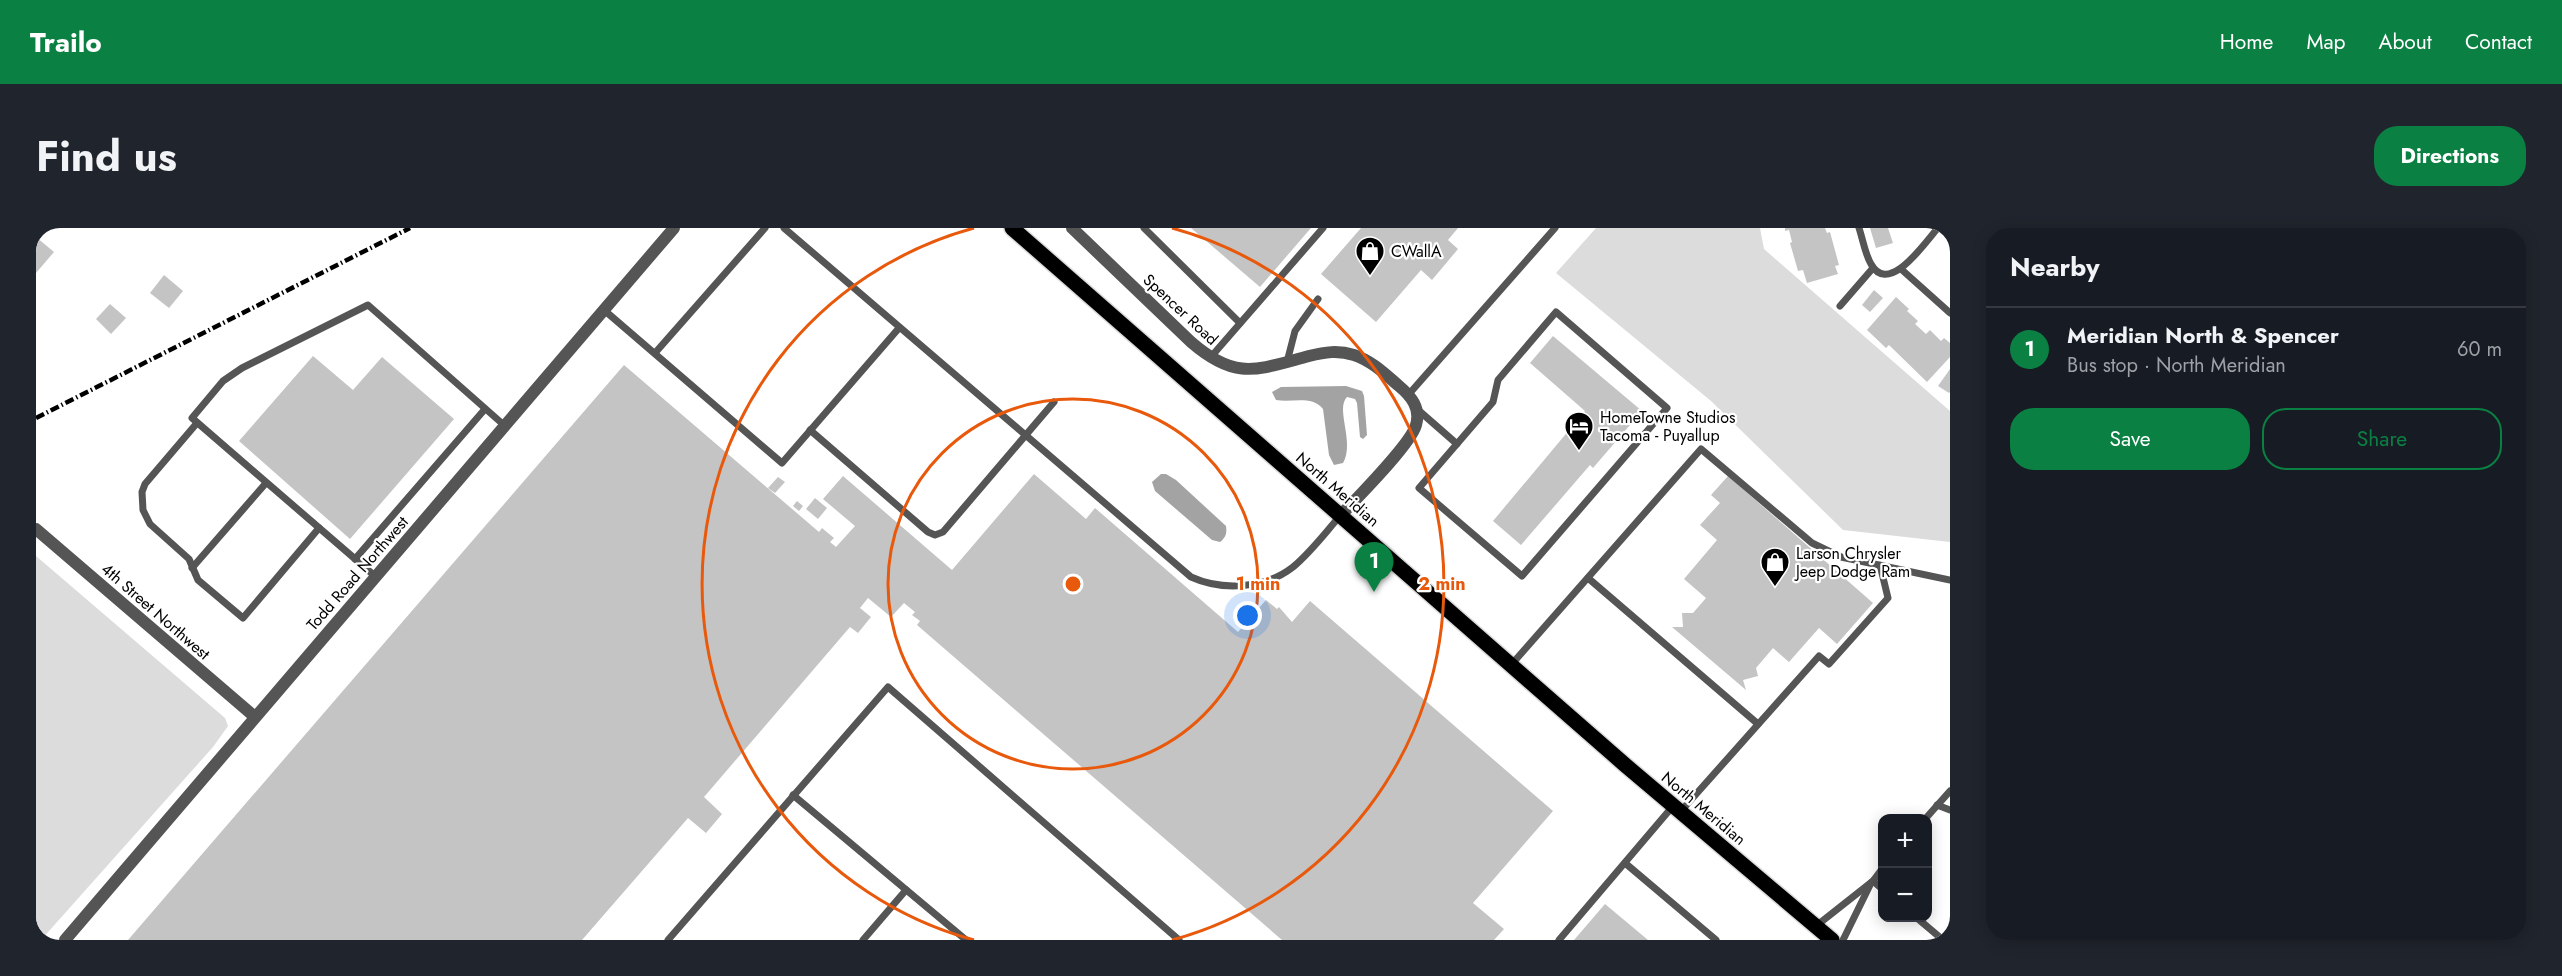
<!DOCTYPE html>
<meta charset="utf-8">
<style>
:root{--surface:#171b24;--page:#20242c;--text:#f1f3f6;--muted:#9ea1a6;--line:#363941;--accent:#0b8043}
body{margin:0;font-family:Jost,sans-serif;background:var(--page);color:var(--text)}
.controls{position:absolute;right:18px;bottom:18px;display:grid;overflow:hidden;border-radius:12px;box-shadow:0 3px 15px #0003}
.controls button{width:54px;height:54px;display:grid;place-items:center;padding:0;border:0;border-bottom:2px solid var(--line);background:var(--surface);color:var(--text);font:30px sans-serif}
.you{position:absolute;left:1212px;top:388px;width:21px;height:21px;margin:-15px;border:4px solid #fff;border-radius:50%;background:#1a73e8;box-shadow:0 0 0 9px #1a73e833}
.badge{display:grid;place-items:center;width:39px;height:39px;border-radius:50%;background:var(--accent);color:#fff;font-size:20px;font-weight:700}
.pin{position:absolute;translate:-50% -50px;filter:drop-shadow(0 2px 3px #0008)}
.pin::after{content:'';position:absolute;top:32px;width:21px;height:18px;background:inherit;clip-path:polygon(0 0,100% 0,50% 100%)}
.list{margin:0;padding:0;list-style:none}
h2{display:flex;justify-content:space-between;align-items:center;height:78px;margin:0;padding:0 24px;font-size:26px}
h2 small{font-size:20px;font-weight:400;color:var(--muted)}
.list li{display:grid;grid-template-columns:39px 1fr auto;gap:18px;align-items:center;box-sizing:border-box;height:84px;padding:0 24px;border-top:2px solid var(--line)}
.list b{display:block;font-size:22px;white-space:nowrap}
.list p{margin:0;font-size:20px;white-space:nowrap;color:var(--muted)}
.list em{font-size:20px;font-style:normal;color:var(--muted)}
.actions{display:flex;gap:12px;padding:18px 24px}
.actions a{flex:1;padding:14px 0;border:2px solid var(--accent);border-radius:24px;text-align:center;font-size:21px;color:var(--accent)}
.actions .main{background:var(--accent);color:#fff}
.map{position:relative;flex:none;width:1914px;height:712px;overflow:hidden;border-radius:24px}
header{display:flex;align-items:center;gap:36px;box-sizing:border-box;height:84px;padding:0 30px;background:var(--accent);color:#fff}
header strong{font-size:28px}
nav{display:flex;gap:33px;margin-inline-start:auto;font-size:21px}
.intro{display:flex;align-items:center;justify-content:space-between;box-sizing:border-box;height:144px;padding:0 36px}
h1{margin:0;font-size:42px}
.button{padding:15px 27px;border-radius:24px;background:var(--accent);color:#fff;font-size:21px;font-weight:700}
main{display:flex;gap:36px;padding:0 36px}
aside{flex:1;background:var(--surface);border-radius:24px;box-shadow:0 3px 15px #0003}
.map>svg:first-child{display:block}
.green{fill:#dcdcdc}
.water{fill:#a3a3a3}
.building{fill:#c4c4c4}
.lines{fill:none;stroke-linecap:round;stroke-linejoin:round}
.primary-casing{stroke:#dbdbdb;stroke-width:18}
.service{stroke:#555;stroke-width:7}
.minor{stroke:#555;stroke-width:12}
.tertiary{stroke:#555;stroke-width:12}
.primary{stroke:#000;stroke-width:15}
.rail{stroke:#000;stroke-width:4.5;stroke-dasharray:9 3 1.5 3;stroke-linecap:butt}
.ring{fill:none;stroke:#e8590c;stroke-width:3}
.labels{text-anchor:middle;stroke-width:4.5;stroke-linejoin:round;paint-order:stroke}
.poi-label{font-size:16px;fill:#000;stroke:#fff;text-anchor:start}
.street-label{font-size:16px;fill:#000;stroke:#fff}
.centre{fill:#e8590c;stroke:#fff;stroke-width:3}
.ring-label{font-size:18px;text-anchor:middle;font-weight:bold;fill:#e8590c;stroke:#fff;stroke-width:4.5;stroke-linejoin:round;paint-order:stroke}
</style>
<header>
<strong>Trailo</strong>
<nav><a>Home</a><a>Map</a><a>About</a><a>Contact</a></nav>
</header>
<div class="intro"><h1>Find us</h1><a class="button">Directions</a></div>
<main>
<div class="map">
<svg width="1914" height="712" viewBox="0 0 1914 712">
<rect width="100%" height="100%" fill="#fff"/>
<g class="green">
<path d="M1560,0h164l4,21 186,162v131l-107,-12 -132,-129 -155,-128z"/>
<path d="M0,328l189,162 3,8 -15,21 -172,193h-5z"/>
</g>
<g class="water">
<path d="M1310,158l16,5 2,5 3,39 -4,4 -3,-2 -3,-34 -2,-4 -8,-2c-12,12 8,45 -4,66l-9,2 -5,-10 -6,-46c-11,-14 -31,-6 -47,-9l-4,-8 9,-5z"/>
<path d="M1125,246h5l10,6 50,46c1,7 0,11 -6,16l-8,-2 -57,-49 -3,-9z"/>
</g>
<g class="building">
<path d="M1155,0h120l-51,59z"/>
<path d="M1325,0h97l-10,12 10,9 -26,31 -11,-10 -45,52 -55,-48z"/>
<path d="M1749,0h40l2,5 3,-1 9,33 -4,1 3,8 -31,9 -4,-13 -5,1 -8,-28 2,-1 -3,-12 -4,1z"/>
<path d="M1834,0h18l5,15 -17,5z"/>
<path d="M0,9l18,15 -18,21z"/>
<path d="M128,47l19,16 -14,17 -19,-15z"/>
<path d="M1838,62l9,8 -13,14 -8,-7z"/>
<path d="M1860,69l13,12 -2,2 11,10 -3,3 11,10 4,-4 11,11 3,-3 6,5v14l-23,25 -38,-37 -3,3 -19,-18z"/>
<path d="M74,76l16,14 -15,16 -15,-15z"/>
<path d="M1517,108l89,75 -49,57 -3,-3 -69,80 -28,-24 92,-110 -55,-48z"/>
<path d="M277,128l40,34 29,-33 72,62 -104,120 -111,-98z"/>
<path d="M588,137l195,167 3,-4 12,10 -4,4 6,5 19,-21 -32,-27 20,-23 109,94 82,-96 52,45 9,-11 143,124 28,-32 11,9 2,-2 13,15 18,-21 243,210 -80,92 31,26 -10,11h-212l-365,-315 3,-4 -8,-6 3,-3 -11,-9 -13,14 -23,-19 -8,10 11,9 -13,16 -8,-6 -146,170 18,17 -16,19 -18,-15 -106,122h-454z"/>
<path d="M1914,141v23l-1,1 -11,-7z"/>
<path d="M1692,248l145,127 -36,41 -18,-16 -30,34 -16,-14 -17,20 2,8 -15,4 3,10 -74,-63h11l-1,-14h11l13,-15 -22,-19 33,-39 -17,-15 20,-22 -9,-8z"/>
<path d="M742,249l7,5 -10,11 -7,-5z"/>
<path d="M779,270l12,10 -9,11 -12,-10z"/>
<path d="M761,273l6,5 -4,5 -6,-5z"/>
<path d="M1569,676l43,36h-74z"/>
</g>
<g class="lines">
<g class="primary-casing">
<path id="primary" d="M976,0l612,536 208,176"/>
</g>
<g class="service">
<path d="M748,0l407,349c31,14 74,12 102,-10 18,-15 32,-34 47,-51"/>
<path d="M1108,0l96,95"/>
<path d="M1823,0c4,12 6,26 12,36 18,33 55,-23 67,-36"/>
<path d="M1865,41l49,44"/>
<path d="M1804,78l33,-38"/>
<path d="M568,82l178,153 117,-135"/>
<path d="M1520,84l111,96 -145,168 -103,-88 74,-86 5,-22z"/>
<path d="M619,125l110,-125"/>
<path d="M1174,130l113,-130"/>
<path d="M1251,134l8,-31 23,-32"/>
<path d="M1373,166l146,-166"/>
<path d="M1381,181l40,35"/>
<path d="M161,195l-52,61 -3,8 1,18 7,14 39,35 9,21 45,38 76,-90"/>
<path d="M774,202l118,102 7,3 8,-3 111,-130"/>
<path d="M319,331l130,-150"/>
<path d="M156,340l74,-85"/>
<path d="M340,349l-184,-159 31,-37 19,-13 126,-63 137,121"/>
<path d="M1552,350l170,146"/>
<path d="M1475,437l190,-216 111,94 29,14 109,23"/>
<path d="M757,567l173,145"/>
<path d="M1901,577l13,5"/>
<path d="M1645,583l138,-155 10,8 59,-66 -8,-33"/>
<path d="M1890,590l24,-27"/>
<path d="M1589,635l91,77"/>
<path d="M1837,653l9,8"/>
<path d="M1881,690l26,22"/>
<path d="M1780,698l57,-45 9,-12"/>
<path d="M632,712l220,-253 291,253"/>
<path d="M827,712l43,-50"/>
<path d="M1523,712l114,-134"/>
<path d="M1807,712l28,-57"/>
</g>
<path class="minor" d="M0,301l219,188"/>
<g class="tertiary">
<path d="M1036,0l119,114c45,39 65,28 118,14 16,-4 29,-6 45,-1 18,6 31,19 45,31 12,10 22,22 17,39 -5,19 -59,73 -76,91"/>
<path d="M29,712l609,-712"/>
</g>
<use href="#primary" class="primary"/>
<path class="rail" d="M0,190l374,-190"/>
</g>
<g class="ring">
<circle cx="1037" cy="356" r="185"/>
<path d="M938 712A369 369 0 0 1 938 0M1136 0A369 369 0 0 1 1136 712"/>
</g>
<defs>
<g id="shop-pin" transform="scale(1.5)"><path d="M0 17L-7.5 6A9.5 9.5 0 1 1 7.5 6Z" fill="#000" stroke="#fff"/><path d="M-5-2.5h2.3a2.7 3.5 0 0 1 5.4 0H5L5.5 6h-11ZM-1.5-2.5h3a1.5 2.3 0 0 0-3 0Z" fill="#fff"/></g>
<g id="hotel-pin" transform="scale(1.5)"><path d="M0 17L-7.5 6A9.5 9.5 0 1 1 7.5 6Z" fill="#000" stroke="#fff"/><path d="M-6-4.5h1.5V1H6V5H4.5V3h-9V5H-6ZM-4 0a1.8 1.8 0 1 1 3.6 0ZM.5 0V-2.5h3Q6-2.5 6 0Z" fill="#fff"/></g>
</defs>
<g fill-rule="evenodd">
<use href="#shop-pin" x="1334" y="23"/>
<use href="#hotel-pin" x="1543" y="198"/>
<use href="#shop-pin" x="1739" y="334"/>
</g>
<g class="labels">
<g class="poi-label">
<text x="1355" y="29">CWallA</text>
<text x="1564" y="195">HomeTowne Studios<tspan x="1564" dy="18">Tacoma - Puyallup</tspan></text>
<text x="1760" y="331">Larson Chrysler<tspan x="1760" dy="18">Jeep Dodge Ram</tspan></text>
</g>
<g class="street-label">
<text transform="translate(1145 81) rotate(43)" y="6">Spencer Road</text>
<text transform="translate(1302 261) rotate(41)" y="6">North Meridian</text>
<text transform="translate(321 345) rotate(-49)" y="6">Todd Road Northwest</text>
<text transform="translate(120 383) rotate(41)" y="6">4th Street Northwest</text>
<text transform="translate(1668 580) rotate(40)" y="6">North Meridian</text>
</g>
</g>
<circle cx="1037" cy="356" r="9" class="centre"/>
<g class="ring-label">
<text x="1222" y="362">1 min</text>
<text x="1406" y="362">2 min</text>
</g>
</svg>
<div class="controls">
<button>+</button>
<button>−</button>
</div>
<div class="you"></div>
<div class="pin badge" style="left:1338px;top:364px">1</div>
</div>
<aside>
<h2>Nearby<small></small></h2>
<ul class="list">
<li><span class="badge">1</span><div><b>Meridian North &amp; Spencer</b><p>Bus stop · North Meridian</p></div><em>60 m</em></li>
</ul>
<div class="actions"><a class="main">Save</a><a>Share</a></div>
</aside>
</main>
